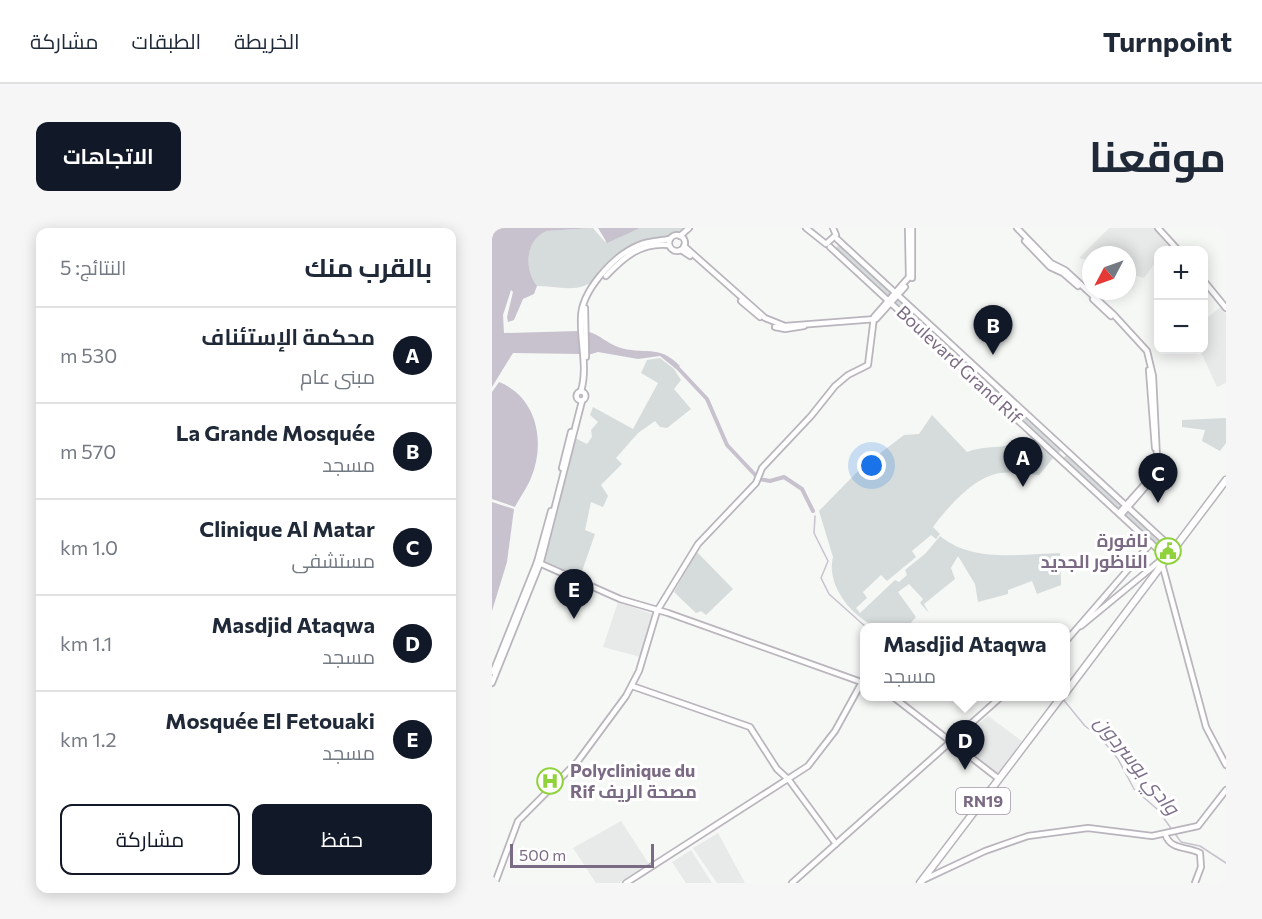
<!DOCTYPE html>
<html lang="ar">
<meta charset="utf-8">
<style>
:root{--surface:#fff;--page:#f6f6f7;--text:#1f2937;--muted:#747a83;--line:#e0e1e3;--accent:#111827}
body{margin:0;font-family:Commissioner,Cairo,sans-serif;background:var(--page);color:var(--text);direction:rtl}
.controls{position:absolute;right:18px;top:18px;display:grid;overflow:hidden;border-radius:12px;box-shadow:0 3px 15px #0003}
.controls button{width:54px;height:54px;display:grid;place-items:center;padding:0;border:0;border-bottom:2px solid var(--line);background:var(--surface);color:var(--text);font:30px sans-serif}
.compass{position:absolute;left:590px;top:18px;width:54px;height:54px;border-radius:50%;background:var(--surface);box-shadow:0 3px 15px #0003;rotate:229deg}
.scale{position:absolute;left:18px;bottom:15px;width:144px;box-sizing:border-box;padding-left:6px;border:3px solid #7b6a83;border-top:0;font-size:16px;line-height:21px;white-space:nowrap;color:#7b6a83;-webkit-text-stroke:4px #fff;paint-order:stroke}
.you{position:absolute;left:380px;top:238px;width:21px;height:21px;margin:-15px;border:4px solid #fff;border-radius:50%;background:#1a73e8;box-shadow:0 0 0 9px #1a73e833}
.badge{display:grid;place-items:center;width:39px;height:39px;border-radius:50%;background:var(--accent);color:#fff;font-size:20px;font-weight:700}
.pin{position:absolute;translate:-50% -50px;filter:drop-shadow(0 2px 3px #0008)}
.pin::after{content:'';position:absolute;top:32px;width:21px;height:18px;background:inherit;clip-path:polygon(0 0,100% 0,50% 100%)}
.popup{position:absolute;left:368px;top:395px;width:210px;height:78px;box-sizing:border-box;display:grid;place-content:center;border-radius:12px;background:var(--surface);filter:drop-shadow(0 2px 4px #0005);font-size:20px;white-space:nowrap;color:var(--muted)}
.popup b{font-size:22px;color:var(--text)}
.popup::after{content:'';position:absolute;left:50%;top:100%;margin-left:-12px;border:12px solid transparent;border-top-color:var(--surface)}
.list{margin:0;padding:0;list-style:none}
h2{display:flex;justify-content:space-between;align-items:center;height:78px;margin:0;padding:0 24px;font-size:26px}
h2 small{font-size:20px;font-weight:400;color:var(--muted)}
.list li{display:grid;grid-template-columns:39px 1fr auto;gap:18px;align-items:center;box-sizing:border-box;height:96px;padding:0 24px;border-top:2px solid var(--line)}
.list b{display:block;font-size:22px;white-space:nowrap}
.list p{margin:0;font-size:20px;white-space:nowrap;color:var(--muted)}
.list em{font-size:20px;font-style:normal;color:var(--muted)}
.actions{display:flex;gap:12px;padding:18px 24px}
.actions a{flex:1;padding:14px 0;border:2px solid var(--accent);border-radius:12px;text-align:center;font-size:21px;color:var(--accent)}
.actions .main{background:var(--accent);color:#fff}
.map{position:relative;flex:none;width:734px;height:655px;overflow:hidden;direction:ltr;border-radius:12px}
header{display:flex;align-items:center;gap:36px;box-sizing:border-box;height:84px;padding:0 30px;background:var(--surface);border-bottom:2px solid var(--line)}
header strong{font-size:28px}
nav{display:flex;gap:33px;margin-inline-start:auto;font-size:21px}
.intro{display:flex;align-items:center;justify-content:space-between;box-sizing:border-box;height:144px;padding:0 36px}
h1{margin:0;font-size:42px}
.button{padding:15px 27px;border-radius:12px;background:var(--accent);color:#fff;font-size:21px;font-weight:700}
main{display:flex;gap:36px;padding:0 36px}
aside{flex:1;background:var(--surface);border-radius:12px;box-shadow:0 3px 15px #0003}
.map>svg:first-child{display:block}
.built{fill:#e8e9e9}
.green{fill:#d5dcdb}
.water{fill:#c8c2ce}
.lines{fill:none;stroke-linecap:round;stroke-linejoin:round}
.stream{stroke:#c8c2ce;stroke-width:1.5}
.river{stroke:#c8c2ce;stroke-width:4}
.secondary-casing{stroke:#bab5bd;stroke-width:8}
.primary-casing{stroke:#b9b4bb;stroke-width:9}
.secondary{stroke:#fff;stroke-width:4.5}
.primary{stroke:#fff;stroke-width:6}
.labels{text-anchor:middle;stroke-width:6;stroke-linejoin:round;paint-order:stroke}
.shield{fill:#fff;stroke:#a397a8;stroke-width:1.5}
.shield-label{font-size:16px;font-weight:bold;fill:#7b6a83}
.street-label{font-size:18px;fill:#7b6a83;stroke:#fff}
.poi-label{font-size:18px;font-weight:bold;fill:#7b6a83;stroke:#fff;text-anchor:end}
.water-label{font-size:20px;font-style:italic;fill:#7e708c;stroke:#fff}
</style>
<header>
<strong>Turnpoint</strong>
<nav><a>الخريطة</a><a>الطبقات</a><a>مشاركة</a></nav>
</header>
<div class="intro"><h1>موقعنا</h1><a class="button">الاتجاهات</a></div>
<main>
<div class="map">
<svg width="734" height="655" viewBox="0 0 734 655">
<rect width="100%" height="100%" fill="#f6f8f6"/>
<g class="built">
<path d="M617,0h45l14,18 -3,4h-7v9l-14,19 -17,-5v-18h-36v6l-12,-3z"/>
<path d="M729,79l5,7v69l-9,4 -17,-37h4v-30z"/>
<path d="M126,374l34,12 -12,43 -37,-10z"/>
<path d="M496,488l34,25 -25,33 -36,-28 17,-12 -5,-6z"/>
<path d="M129,593l28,43 -30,19h-23l-23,-35z"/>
<path d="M226,605l27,50h-28l-24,-35z"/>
<path d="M199,622l21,33h-26l-14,-21z"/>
</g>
<g class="green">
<path d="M101,0l12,14 35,-14h43c-13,12 -37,9 -52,18 -17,11 -29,33 -47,40 -14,5 -33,0 -47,0 -13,-17 -12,-45 8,-55z"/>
<path d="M347,16l54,49 -5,5 -53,-49z"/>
<path d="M407,70l69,65 -3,5 -71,-64z"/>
<path d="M168,130l14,11 7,11 -7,9 17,20 -24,19 -7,-1 -5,-6 -17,12 -22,25 6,6 -21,21 7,11 -5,11 -12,-5 -6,28 10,4 -15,43 -37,-17 32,-122 12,6 5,-7 -1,-7 7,-8 -8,-7 3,-8 40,22 25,-46 -17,-10 6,-13z"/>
<path d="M499,156l71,65 -4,5 -71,-64z"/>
<path d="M440,187l35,37c20,-8 47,-2 66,-14l21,19 -15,18c-14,-1 -32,-5 -47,0 -22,7 -46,34 -59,52l7,7 -4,5 -5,-4 -19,16 4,6 -29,24 -6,-6 -18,17 4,6 -11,10 4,5 35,-33 4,2 8,-7 -2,-5 21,-17 14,-17c33,27 80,18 120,17l1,32 -24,9 -5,-13 -24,9v4l-30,8 -3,-18 -17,-28 -7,12 4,11 -31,25 5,9 -9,-10 3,-4 -14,-15 -11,8 18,25 -9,10c-10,1 -25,3 -33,-1 -24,-11 -48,-42 -41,-69l-14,-46 43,-44 42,-32 15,-1z"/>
<path d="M734,190v25l-6,8 -18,-10 3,-11 -23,-3v-7z"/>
<path d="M576,226l55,52 -5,5 -56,-52z"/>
<path d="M637,283l39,36 -3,6 -41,-37z"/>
<path d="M205,324l36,37 -27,26 -5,-4 -5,2 -22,-21z"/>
</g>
<g class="water">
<path d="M0,0h101l-47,3c-21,10 -22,38 -9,55l-3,8 -11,5 -9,21 -6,2 -1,-5 6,-25 -2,-2 -8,25 1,18 75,-2 1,23 -67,-1 -21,34z"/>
<path d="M106,0h42l-33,15z"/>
<path d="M97,104c11,3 18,11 29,15 26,9 40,-4 62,19l-4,3 -16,-13 -22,3 -40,-7 -10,3z"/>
<path d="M7,154c38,15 47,60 32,96 -4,10 -11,19 -16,29l-23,-8v-107z"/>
<path d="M0,274l22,7 -7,53 -15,49z"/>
</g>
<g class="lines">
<g class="stream">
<path d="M323,288l-1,17 14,28 -7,17 8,16 38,34"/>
<path d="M570,470l23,28 15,11 18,22 16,30 23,20 24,33 19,4 26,17"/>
</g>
<path class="river" d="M184,138l31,33 20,46 32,34 11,2 14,-4 18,12 11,22"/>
<g class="secondary-casing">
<g id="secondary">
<path d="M314,0l20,16 10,-9 -3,-7"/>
<path d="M420,0v50"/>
<path d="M525,0l34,35 14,7 49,45 33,36 6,25 4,82 -10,27 -26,30"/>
<path d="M666,0l20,22"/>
<circle cx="185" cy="15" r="8"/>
<path d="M188,8l9,-8"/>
<path d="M345,11l336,310"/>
<path d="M533,13l25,26 13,6 15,13"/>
<path d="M192,18l81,72 20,8 91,-7 29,-32"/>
<path d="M338,19l337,311"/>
<path d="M189,22l9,6"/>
<path d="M114,48c18,-19 35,-34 63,-31"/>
<path d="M712,53l22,27"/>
<path d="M601,71l18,17"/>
<path d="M249,73l19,16"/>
<path d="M93,80l1,49"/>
<path d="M283,99l10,2 19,-3"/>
<path d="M657,142l6,78"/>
<path d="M89,163c7,-23 -1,-49 0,-73 0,-27 33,-63 58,-73 10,-4 21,-4 31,-6"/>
<circle cx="89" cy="168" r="4.5"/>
<path d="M70,240l9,-36"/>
<path d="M627,285l25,-28"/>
<path d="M45,334l83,37 48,14 196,70"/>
<path d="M589,398l80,-66 45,167 20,38"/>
<path d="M574,413l85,-98"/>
<path d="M1,444l44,-110 14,-51"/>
<path d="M0,455l49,-122 41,-160"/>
<path d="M140,458l118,41 27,42 12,11 47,64"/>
<path d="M400,468l107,83"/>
<path d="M673,606c6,17 22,12 35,19l1,14 -6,16"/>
<path d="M431,652l62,-29 43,-15 60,-8 64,8 46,-10 28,-36"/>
<path d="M3,655l23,-62 60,-60 48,-65 13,-25 18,-60 41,-67 58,-61 6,-15 49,-52 24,-30 13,-11 20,-10 6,-48 35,-40 -1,-49"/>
<path d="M134,655l182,-117 27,-35 27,-49"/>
<path d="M300,655l210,-187"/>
</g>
</g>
<g class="primary-casing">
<g id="primary">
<path d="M574,464l160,-212"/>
<path d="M428,655l142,-187"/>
</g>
</g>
<use href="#secondary" class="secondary"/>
<use href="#primary" class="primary"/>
</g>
<defs>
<g id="civic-ring" transform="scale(1.35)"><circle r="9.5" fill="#fff" stroke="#8fd23b" stroke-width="1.5"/><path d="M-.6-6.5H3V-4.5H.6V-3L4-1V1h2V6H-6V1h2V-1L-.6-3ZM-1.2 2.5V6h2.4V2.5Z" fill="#8fd23b"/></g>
<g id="hospital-ring" transform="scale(1.35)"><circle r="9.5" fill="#fff" stroke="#8fd23b" stroke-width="1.5"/><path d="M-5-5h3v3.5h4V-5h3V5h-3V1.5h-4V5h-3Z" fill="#8fd23b"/></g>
</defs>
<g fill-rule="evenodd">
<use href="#civic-ring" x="676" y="323"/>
<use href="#hospital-ring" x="58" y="553"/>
</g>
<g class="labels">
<rect class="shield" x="464" y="560" width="54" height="26" rx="4.5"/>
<g class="shield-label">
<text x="491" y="579">RN19</text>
</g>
<g class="street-label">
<text transform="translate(467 137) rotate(43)" y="6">Boulevard Grand Rif</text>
</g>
<g class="poi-label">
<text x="656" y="319">نافورة<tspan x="656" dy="21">الناظور الجديد</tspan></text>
<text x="78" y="549" text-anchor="start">Polyclinique du<tspan x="78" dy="21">Rif مصحة الريف</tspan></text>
</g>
<g class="water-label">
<text transform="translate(645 537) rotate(51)" y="7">وادي بوسردون</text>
</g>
</g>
</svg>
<div class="controls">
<button>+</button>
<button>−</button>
</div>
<svg class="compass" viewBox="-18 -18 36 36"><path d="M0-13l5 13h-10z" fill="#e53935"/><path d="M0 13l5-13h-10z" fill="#747a83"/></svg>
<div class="scale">500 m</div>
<div class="you"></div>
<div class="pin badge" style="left:531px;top:259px">A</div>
<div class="pin badge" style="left:501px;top:127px">B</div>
<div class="pin badge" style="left:666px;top:275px">C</div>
<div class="pin badge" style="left:473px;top:542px">D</div>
<div class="popup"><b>Masdjid Ataqwa</b>مسجد</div>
<div class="pin badge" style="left:82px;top:391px">E</div>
</div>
<aside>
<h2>بالقرب منك<small>النتائج: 5</small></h2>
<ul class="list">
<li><span class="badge">A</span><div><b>محكمة الإستئناف</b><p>مبنى عام</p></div><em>530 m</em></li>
<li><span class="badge">B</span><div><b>La Grande Mosquée</b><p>مسجد</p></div><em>570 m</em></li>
<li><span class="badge">C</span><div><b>Clinique Al Matar</b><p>مستشفى</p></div><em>1.0 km</em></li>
<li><span class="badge">D</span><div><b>Masdjid Ataqwa</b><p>مسجد</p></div><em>1.1 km</em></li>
<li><span class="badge">E</span><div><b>Mosquée El Fetouaki</b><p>مسجد</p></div><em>1.2 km</em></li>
</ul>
<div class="actions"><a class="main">حفظ</a><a>مشاركة</a></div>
</aside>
</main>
